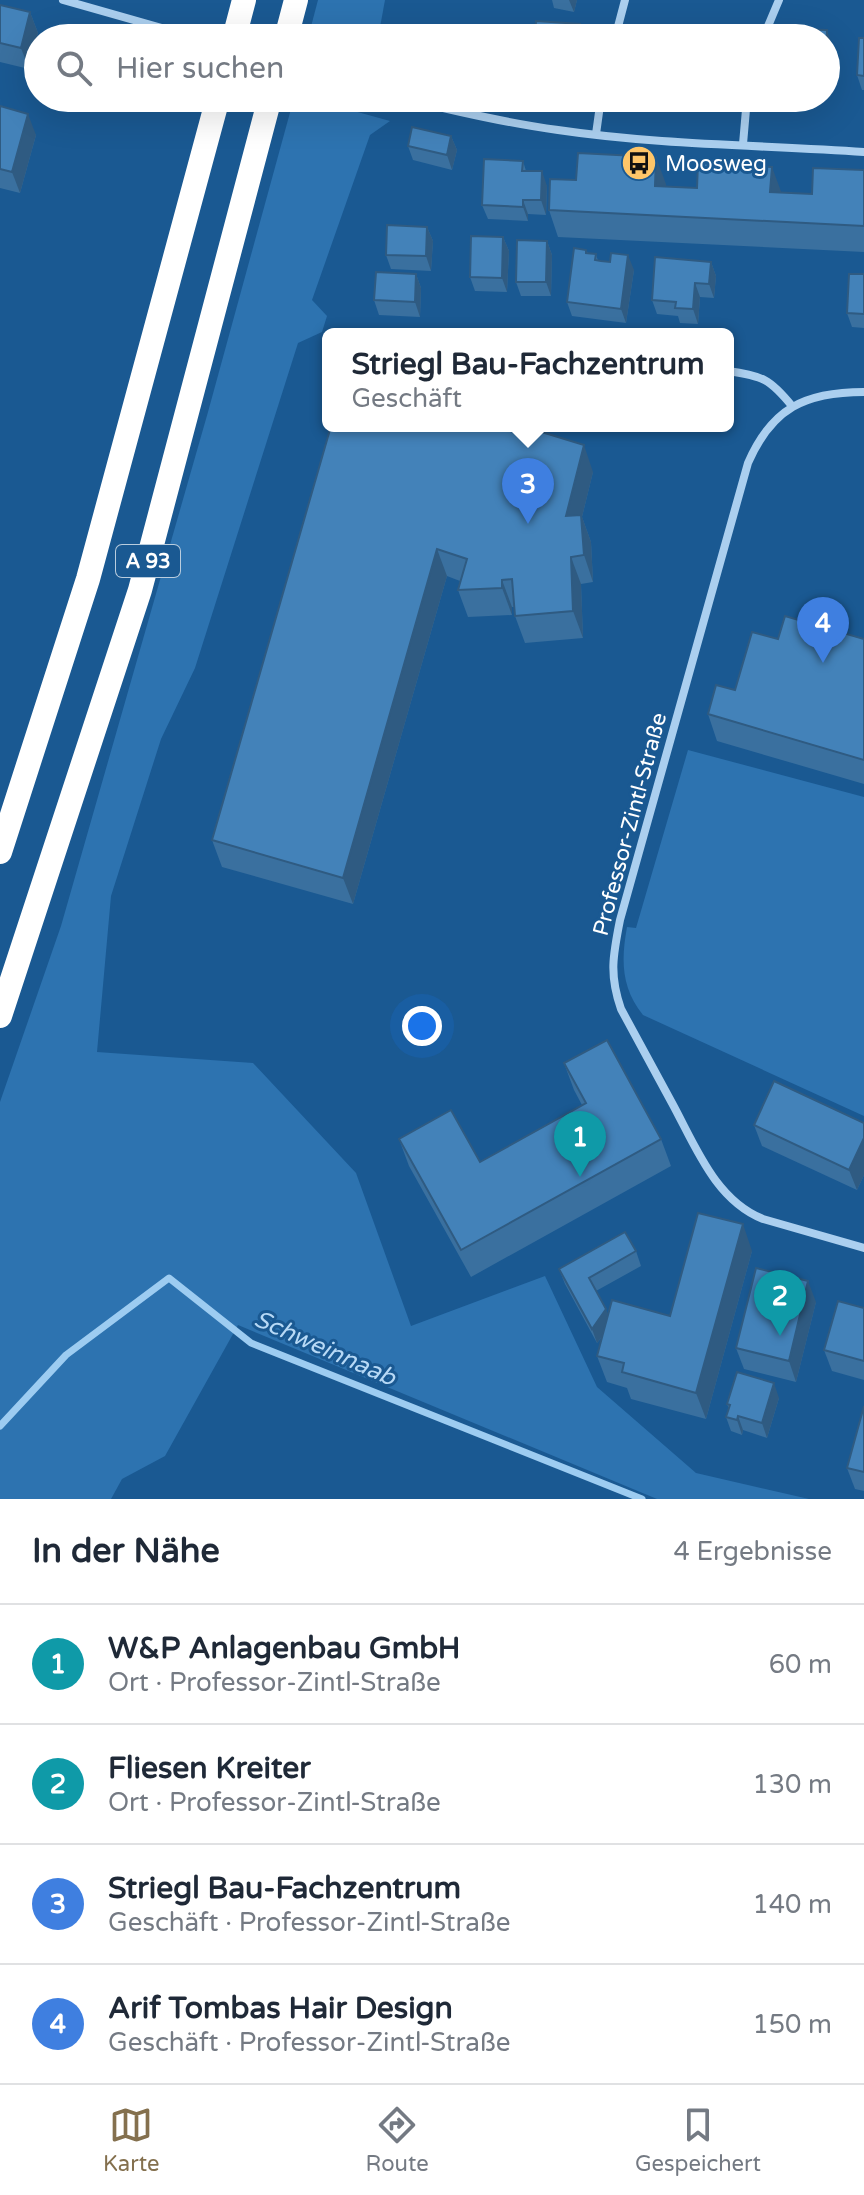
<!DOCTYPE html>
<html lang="de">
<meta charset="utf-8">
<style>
:root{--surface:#fff;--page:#f6f6f7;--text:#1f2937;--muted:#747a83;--line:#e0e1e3;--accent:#84704e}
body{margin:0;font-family:"Varela Round",sans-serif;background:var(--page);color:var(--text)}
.you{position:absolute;left:422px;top:1026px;width:28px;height:28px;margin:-20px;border:6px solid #fff;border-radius:50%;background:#1a73e8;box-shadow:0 0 0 12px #1a73e833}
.badge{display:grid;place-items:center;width:52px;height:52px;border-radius:50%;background:var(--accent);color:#fff;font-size:26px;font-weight:700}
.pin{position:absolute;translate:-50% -66px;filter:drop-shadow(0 2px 4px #0008)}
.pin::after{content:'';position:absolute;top:42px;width:28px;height:24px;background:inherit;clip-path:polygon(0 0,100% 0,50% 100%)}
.popup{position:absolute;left:322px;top:328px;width:412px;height:104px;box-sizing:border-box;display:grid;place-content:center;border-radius:12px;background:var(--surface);filter:drop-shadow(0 2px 6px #0005);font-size:26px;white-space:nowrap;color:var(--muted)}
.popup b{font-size:30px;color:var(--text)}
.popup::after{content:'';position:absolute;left:50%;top:100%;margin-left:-16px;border:16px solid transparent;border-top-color:var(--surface)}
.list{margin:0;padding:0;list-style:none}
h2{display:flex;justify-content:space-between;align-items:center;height:104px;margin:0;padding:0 32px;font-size:34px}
h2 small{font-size:26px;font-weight:400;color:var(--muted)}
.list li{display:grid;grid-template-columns:52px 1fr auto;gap:24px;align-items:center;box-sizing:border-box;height:120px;padding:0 32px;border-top:2px solid var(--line)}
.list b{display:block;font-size:30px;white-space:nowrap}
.list p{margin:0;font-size:26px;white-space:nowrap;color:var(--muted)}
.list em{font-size:26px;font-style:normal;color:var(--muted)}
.icon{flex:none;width:44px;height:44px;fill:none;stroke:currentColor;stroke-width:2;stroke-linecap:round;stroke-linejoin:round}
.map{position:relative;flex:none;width:864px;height:1499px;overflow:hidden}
.search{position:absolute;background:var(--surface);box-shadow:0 8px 32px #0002;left:24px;right:24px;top:24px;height:88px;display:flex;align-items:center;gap:20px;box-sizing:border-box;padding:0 28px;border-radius:44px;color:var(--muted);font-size:30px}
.sheet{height:584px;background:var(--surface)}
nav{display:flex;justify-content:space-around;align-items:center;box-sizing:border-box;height:112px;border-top:2px solid var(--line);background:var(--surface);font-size:22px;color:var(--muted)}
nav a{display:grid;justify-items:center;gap:4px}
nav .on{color:var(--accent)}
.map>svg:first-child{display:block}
.green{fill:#2d73b0}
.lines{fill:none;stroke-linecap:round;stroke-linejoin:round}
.stream{stroke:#9dccf1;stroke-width:7}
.street{stroke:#abcfef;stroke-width:8}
.highway{stroke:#fff;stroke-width:24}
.wall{fill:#3a709f}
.shaded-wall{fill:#2f5b82}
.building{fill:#4382b9;stroke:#2f5b82;stroke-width:2}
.labels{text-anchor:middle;stroke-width:6;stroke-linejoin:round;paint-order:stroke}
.shield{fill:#1a5992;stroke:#bacdde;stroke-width:2}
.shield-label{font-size:20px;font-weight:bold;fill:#fff}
.poi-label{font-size:22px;fill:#fff;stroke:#1a5992;text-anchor:start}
.street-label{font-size:22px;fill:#fff;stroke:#1a5992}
.water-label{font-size:24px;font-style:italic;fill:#b7d9f6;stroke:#1a5992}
</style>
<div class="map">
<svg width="864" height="1499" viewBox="0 0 864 1499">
<rect width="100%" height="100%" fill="#1a5992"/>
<g class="green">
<path d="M318,0h67l-7,38h-70z"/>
<path d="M294,98h13l83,23 -20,14 -58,165 15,16 -5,16 -24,11 -103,325 -34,71 -50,157 -14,156 156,11 103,110 55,153 134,-50 52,111 99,86 113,26h-152l-419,-174 -73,131 -43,23 -11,20h-111v-397l61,-176 147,-514z"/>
<path d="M688,750l176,47v319l-221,-101c-22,-27 -22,-55 -16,-88l9,1z"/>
</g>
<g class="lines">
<path class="stream" d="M0,1426l66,-71 103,-77 82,65 391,156"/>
<g class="street">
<path d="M63,0l134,38"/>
<path d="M615,38l10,-38"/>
<path d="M763,38l16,-38"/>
<path d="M402,98c52,13 104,25 156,32 101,15 204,15 306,22"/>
<path d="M596,134l5,-36"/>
<path d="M743,144l4,-46"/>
<path d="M728,371c35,5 42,8 64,35"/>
<path d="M864,392c-59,0 -92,16 -116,71l-128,457c-7,35 -11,55 1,89 17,31 34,63 51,94 23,42 43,97 91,116l101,29"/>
</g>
<g class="highway">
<path d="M234,38l10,-38"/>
<path d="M286,38l10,-38"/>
<path d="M0,852l88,-273 130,-481"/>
<path d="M0,1016l140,-426 130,-492"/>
</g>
</g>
<g class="wall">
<path d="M552,0h25l-3,12 -20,-4z"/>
<path d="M0,5l30,7 8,21 -9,36 -29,-7z"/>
<path d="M826,38l6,7 -1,36h-5z"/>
<path d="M864,38v52h-2l-5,-15z"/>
<path d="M678,98h40l-1,9 -37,-2z"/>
<path d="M0,106l36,29 -16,58 -20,-5z"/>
<path d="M451,136l6,14 -5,20 -39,-10 -5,-14z"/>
<path d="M523,161l3,10 21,15 -1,29 -18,-1v7l-40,-2 -6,-14z"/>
<path d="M864,170v82l-306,-15 -9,-27 117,-26v2l146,8z"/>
<path d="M427,227l6,14 -2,30 -40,-2 -5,-14z"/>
<path d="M503,237l6,14 -2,41 -32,-1 -5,-14z"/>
<path d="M547,241l5,14 -1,41h-30l-5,-14z"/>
<path d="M586,250l2,3 8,1 2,7 36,9 -8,53 -54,-7 -5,-14z"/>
<path d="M711,262l5,14 -2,22 -14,-1 -2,27 -18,-1 -2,-7 -21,-2 -5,-14z"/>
<path d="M416,274l5,14 -1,29 -41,-2 -5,-15z"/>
<path d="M864,274v54l-12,-1 -5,-14z"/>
<path d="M331,426l262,46 -11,45 9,25 2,40 -12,2 2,54 -58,5 -10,-27 -1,-9h-2v8l-44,2 -10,-27 2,-9 -13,-5 -94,328 -131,-37 -10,-27z"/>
<path d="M778,639h86v145l-147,-43 -9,-27 27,-24z"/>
<path d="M564,1063l97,76 10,27 -200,111 -62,-111 -10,-27 81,23 102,-57 -8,-15z"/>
<path d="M864,1123v52l-7,15 -95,-44 -8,-21z"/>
<path d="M636,1251l5,15 -45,25 12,24 62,1 82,-65 -46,168 -75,-20 -4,-11 -20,-6 -10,-26 6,-20 -6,7 -32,-59 -6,-15z"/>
<path d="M816,1302l-20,80 -52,-13 -8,-21z"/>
<path d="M864,1308v72l-32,-9 -8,-21z"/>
<path d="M779,1398l-12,40 -24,-8 -1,5 -11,-4 -5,-14 3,-8 -2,-5z"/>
<path d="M864,1406v85l-9,-2 -8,-21z"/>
</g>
<g class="shaded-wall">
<path d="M569,0h8l-3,12z"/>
<path d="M30,12l8,21 -9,36 -8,-21z"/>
<path d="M580,24l5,14h-6z"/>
<path d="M827,30l5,15 -1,36 -5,-14z"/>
<path d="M28,114l8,21 -16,58 -8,-21z"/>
<path d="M451,136l6,14 -5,20 -5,-15z"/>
<path d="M656,157l10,27 -1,29 -10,-27z"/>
<path d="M772,167l10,27 -12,-2z"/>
<path d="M542,171l5,15 -1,29 -5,-15z"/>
<path d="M523,200l5,14v7l-5,-14z"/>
<path d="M427,227l6,14 -2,30 -5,-15z"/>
<path d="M503,237l6,14 -2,41 -5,-14z"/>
<path d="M547,241l5,14 -1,41 -5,-14z"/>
<path d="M628,255l6,15 -8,53 -5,-14z"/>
<path d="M711,262l5,14 -2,22 -5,-14z"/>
<path d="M416,274l5,14 -1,29 -5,-15z"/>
<path d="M695,283l5,14 -2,27 -5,-15z"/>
<path d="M584,445l9,27 -11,45 9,25 2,40 -9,-27 -18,-39z"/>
<path d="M437,549l10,27 -94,328 -10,-26z"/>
<path d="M571,557l10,27 2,54 -10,-27z"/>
<path d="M502,580l10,27v8l-10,-27z"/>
<path d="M864,1138v37l-7,15 -8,-20z"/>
<path d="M743,1224l9,27 -46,168 -10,-26z"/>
<path d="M808,1281l8,21 -20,80 -7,-21z"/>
<path d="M606,1309l6,15 -15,19 -5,-14z"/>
<path d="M774,1383l5,15 -12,40 -5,-15z"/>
<path d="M738,1416l5,14 -1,5 -5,-15z"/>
</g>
<g class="building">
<path d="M0,5l30,7 -9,36 -21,-5z"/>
<path d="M536,21l44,3 -1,14h-44z"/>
<path d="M679,27l22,2 -1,9h-22z"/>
<path d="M787,29l40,1 -1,34v-26h-39z"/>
<path d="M859,38h5v38l-7,-1z"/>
<path d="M0,106l28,8 -16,58 -12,-3z"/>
<path d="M412,127l39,9 -4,19 -39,-9z"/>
<path d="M578,153l78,4 -1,29 42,2 1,-25 74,4 -2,25 42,2 1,-26 51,2v56l-315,-16 1,-31 26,1z"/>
<path d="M484,159l39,2 -1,10h20l-1,29h-18v7l-41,-2z"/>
<path d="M387,225l40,2 -1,29 -40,-1z"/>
<path d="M471,236l32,1 -1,41 -32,-1z"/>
<path d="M517,240l30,1 -1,41h-30z"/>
<path d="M574,248l12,2v3l10,1 -1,6 6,1 9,1 1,-9 17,2 -7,54 -54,-7z"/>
<path d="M655,257l56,5 -2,22 -14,-1 -2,26 -18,-1 1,-6 -24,-2z"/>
<path d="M376,272l40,2 -1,28 -41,-2z"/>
<path d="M849,274h15v40l-17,-1z"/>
<path d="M331,426h162l18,5 2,-5h9l62,19 -18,71 15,-1 3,40 -13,2 2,54 -58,5 -3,-37 -10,1v8l-44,2 9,-31 -30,-10 -94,329 -131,-38z"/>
<path d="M785,616l79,23v121l-156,-46 8,-29 19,5 17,-58 26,7z"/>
<path d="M607,1040l54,99 -200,111 -62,-111 52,-29 29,52 106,-59 -22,-40z"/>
<path d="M774,1081l90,42v15l-15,32 -95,-45z"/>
<path d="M698,1213l45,11 -47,169 -74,-21 2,-9 -27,-7 15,-56 58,16z"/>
<path d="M625,1232l11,19 -47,27 17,31 -14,20 -33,-60z"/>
<path d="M756,1268l52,13 -19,80 -53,-13z"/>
<path d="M838,1301l26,7v53l-40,-11z"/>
<path d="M737,1372l37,11 -12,40 -24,-7 -1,4 -11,-3 4,-12 -3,-1z"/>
<path d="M864,1406v66l-17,-4z"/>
</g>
<defs>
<g id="bus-disc" transform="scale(1.8)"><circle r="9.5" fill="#ffc669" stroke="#1a5992"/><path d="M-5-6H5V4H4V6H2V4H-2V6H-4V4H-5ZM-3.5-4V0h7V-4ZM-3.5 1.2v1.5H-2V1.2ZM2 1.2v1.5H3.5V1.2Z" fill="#111"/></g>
</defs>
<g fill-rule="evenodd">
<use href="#bus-disc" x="639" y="163"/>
</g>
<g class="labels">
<rect class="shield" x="116" y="545" width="64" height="32" rx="6"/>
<g class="shield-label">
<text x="148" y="568">A 93</text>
</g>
<g class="poi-label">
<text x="665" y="171">Moosweg</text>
</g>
<g class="street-label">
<text transform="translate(629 824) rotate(-75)" y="8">Professor-Zintl-Straße</text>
</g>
<g class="water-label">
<text transform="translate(325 1348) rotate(24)" y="8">Schweinnaab</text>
</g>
</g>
</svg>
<div class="you"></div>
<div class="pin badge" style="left:580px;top:1177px;background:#0f9aa8">1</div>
<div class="pin badge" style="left:780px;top:1336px;background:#0f9aa8">2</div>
<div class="pin badge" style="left:528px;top:524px;background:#3f7fe0">3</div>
<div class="popup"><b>Striegl Bau-Fachzentrum</b>Geschäft</div>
<div class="pin badge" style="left:823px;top:663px;background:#3f7fe0">4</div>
<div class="search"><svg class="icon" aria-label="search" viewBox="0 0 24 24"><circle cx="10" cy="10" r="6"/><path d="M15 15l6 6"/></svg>Hier suchen</div>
</div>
<section class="sheet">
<h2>In der Nähe<small>4 Ergebnisse</small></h2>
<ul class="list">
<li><span class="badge" style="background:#0f9aa8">1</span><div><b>W&amp;P Anlagenbau GmbH</b><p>Ort · Professor-Zintl-Straße</p></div><em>60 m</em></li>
<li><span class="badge" style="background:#0f9aa8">2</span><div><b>Fliesen Kreiter</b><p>Ort · Professor-Zintl-Straße</p></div><em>130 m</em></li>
<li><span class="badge" style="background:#3f7fe0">3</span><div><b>Striegl Bau-Fachzentrum</b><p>Geschäft · Professor-Zintl-Straße</p></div><em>140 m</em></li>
<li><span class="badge" style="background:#3f7fe0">4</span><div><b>Arif Tombas Hair Design</b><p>Geschäft · Professor-Zintl-Straße</p></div><em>150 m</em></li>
</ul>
</section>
<nav>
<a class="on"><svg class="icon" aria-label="map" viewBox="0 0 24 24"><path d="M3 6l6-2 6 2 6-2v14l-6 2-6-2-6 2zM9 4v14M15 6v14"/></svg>Karte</a>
<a><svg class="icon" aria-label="directions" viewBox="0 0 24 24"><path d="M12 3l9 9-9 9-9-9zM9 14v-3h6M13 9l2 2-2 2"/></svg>Route</a>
<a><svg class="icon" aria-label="saved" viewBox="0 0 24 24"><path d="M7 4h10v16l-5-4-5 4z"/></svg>Gespeichert</a>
</nav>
